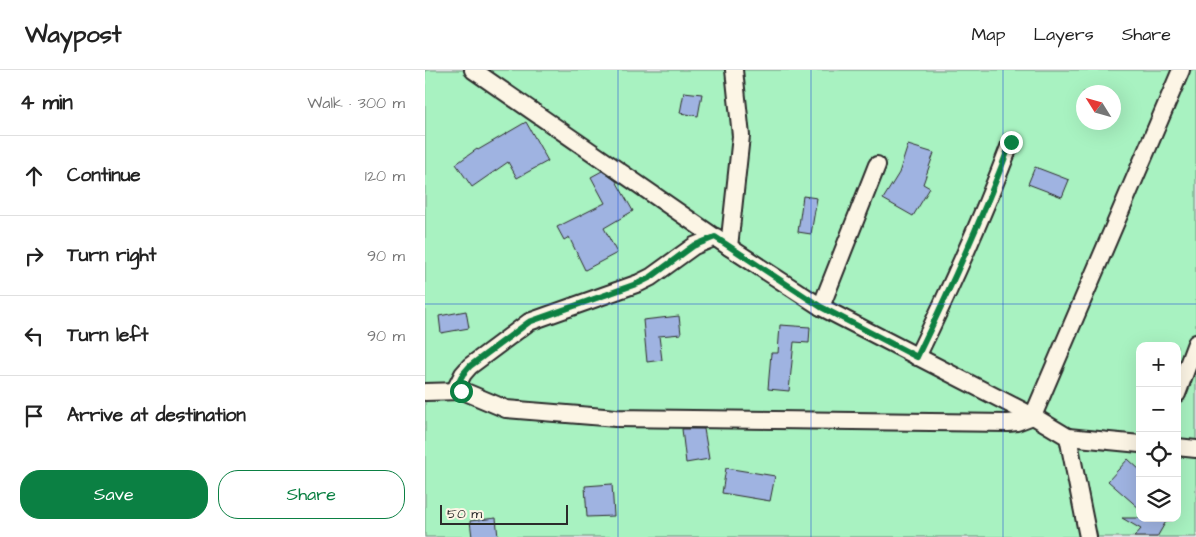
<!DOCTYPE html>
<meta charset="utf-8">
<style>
:root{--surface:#fff;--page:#f2f2f2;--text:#222;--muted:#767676;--line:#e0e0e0;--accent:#0b8043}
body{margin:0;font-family:"Architects Daughter",sans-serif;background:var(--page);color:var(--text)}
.controls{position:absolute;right:15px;bottom:15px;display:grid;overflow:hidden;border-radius:10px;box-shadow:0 5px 20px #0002}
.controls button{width:45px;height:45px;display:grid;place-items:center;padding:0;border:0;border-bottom:1px solid var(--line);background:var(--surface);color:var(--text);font:25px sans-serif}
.compass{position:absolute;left:651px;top:15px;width:45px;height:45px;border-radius:50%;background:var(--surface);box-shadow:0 5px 20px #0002;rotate:307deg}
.scale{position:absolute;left:15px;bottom:12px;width:128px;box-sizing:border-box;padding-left:5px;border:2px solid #2b2b2b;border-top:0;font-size:14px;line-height:18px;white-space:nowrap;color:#2b2b2b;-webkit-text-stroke:4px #fcf5e5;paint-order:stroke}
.stop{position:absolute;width:15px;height:15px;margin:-11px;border:4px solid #0b8043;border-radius:50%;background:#fff}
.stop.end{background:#0b8043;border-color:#fff;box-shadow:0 1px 5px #0008}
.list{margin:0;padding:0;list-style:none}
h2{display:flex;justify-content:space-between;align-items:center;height:65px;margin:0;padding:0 20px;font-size:21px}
h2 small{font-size:16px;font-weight:400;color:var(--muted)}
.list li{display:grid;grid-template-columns:32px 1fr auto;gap:15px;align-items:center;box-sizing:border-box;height:80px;padding:0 20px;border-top:1px solid var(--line)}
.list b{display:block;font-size:19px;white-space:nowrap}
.list em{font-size:16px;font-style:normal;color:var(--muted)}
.actions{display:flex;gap:10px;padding:15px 20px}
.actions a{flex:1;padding:11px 0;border:1px solid var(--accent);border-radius:20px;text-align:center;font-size:18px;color:var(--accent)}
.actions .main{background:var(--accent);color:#fff}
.icon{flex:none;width:28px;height:28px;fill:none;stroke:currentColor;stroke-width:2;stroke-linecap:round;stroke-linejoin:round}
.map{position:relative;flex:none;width:771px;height:467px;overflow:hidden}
header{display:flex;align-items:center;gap:30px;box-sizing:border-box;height:70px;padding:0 25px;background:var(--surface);border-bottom:1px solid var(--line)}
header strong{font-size:24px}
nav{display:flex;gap:28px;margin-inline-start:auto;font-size:18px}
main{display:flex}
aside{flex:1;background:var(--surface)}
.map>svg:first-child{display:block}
.green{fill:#a8f2c1;stroke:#6a8e76;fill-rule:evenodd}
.building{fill:#9fb3e1;stroke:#2b2b2b}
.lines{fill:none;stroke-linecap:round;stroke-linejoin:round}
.street-casing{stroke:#2b2b2b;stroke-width:20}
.street{stroke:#fcf5e5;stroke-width:16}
.route{stroke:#0b8043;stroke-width:6}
.grid{fill:none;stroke:#1d4ed8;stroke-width:1;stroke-opacity:0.55}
</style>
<header>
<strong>Waypost</strong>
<nav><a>Map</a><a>Layers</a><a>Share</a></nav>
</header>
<main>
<aside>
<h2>4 min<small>Walk · 300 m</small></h2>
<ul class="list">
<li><svg class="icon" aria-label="ahead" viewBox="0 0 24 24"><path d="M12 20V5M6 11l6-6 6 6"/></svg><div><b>Continue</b></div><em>120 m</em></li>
<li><svg class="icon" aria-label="right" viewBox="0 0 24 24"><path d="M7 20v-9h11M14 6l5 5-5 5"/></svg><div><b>Turn right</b></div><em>90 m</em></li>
<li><svg class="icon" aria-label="left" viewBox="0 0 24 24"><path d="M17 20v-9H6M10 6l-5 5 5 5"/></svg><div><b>Turn left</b></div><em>90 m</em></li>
<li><svg class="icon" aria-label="arrive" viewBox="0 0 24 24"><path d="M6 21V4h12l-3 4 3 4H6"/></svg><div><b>Arrive at destination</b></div></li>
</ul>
<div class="actions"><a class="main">Save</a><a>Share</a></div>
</aside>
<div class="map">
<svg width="771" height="467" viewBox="0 0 771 467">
<rect width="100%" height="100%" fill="#e0e1e4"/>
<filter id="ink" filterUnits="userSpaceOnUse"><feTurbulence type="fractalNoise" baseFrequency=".02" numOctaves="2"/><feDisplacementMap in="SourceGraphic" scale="10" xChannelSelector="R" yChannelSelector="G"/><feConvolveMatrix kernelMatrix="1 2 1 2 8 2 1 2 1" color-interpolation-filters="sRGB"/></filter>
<g filter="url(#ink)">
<path class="green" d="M0,0h771v467h-771zM658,22h30v30h-30zM715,276h37v172h-37z"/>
<g class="building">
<path d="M259,22l18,2 -4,22 -18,-3z"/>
<path d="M101,52l22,39 -31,17 -9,-16 -36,25 -16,-23 21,-15 1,1z"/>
<path d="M483,75l26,8 -11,31 7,4 -17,28 -30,-17 16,-26z"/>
<path d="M610,97l34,13 -7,17 -34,-13z"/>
<path d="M177,101l14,10 17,30 -29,17 13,25 -32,17 -16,-33 -5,3 -7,-13 48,-24 -14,-26z"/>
<path d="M378,126l14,2 -6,36 -13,-2z"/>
<path d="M41,241l3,17 -28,5 -2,-17z"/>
<path d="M254,246l2,18 -22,2 3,24 -15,2 -4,-42z"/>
<path d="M355,255l30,2 -1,16 -15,-1 -5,49 -21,-2 3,-36h7z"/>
<path d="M257,359h22l5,30 -23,4z"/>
<path d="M703,389l12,11v39l-32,-28z"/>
<path d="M301,398l49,8 -5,25 -48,-8z"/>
<path d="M187,414l2,32 -27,1 -2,-31z"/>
<path d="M71,448l2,19h-26l-2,-16z"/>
<path d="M697,448h46l-11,19h-23l7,-8z"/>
</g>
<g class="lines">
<g class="street-casing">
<g id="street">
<path d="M48,0l256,177 92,60 212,109 35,21 20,100"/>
<path d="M291,167l-22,9 -43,31 -12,6 -110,39 -59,44 -7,8 -7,14 50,21 110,9 392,5 9,-1 16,-6 148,-346"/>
<path d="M304,177l12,-111 -7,-66"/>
<path d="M396,237l56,-142"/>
<path d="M492,287c34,-70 66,-141 94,-215"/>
<path d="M0,322l36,-1"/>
<path d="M752,324l19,-51"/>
<path d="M643,367l72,7"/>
<path d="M752,377l19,2"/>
</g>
</g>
<use href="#street" class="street"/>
</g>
</g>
<g class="lines" filter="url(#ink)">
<path class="route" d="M36,321l-5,-3 7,-14 7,-8 59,-44 110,-39 12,-6 42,-31 22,-9 106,70 96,50c34,-70 66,-141 94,-215"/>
</g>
<path class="grid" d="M193,0v467M386,0v467M578,0v467M0,234h771"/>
</svg>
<div class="controls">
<button>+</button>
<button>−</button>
<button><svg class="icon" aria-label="locate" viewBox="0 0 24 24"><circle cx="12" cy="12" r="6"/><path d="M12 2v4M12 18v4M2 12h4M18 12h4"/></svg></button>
<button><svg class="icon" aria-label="layers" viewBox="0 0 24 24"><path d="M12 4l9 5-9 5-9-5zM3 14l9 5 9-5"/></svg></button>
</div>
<svg class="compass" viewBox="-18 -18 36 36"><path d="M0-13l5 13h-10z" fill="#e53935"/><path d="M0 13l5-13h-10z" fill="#767676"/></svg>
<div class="scale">50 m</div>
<div class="stop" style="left:36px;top:321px"></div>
<div class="stop end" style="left:586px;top:72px"></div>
</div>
</main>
